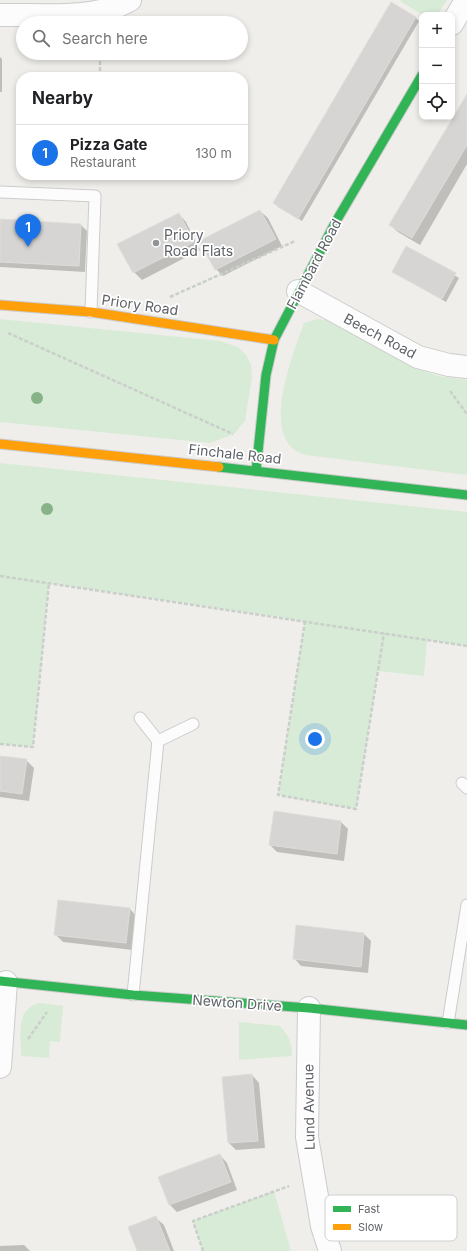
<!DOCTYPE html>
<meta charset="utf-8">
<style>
:root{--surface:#fff;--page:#f2f2f2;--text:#202124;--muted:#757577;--line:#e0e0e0;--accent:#1a73e8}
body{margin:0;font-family:Inter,sans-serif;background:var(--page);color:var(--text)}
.controls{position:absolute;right:12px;top:12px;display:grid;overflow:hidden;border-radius:8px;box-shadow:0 2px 6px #0003}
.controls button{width:36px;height:36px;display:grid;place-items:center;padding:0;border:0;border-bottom:1px solid var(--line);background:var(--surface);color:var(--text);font:20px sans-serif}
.you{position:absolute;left:315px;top:739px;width:14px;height:14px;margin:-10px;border:3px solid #fff;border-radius:50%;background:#1a73e8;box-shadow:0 0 0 6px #1a73e833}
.badge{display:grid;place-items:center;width:26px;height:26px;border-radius:50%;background:var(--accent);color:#fff;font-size:13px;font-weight:700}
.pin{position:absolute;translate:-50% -33px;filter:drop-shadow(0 1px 2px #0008)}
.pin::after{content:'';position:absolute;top:21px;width:14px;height:12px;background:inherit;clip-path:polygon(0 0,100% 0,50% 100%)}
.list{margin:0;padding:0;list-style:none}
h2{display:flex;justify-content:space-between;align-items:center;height:52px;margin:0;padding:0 16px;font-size:17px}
h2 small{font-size:13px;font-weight:400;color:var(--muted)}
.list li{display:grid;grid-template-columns:26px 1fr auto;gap:12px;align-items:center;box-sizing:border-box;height:56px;padding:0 16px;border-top:1px solid var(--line)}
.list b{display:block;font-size:15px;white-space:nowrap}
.list p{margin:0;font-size:13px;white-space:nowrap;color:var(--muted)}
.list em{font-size:13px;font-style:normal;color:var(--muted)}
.icon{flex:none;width:22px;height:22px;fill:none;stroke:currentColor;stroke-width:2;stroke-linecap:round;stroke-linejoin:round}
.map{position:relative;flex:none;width:467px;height:1251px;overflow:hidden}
.search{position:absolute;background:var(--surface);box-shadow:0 2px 6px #0003;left:16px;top:16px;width:232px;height:44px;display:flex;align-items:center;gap:10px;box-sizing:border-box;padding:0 14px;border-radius:22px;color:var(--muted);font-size:15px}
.panel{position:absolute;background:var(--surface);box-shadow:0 2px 6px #0003;left:16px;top:72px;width:232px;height:108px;border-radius:16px}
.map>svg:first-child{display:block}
.green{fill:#d8ebd6}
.shadow{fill:#0003}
.building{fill:#d6d5d3;stroke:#deddd9}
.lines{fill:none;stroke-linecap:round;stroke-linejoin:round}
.lane-casing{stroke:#cbcccc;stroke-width:13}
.street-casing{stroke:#cbcccc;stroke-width:24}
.fast-casing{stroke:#cacacb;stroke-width:11}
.slow-casing{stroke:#cacacb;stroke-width:11}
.path{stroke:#cacfcc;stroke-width:2.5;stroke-dasharray:4 2;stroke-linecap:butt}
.lane{stroke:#fdfcfc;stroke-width:11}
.street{stroke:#fdfcfc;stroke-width:22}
.fast{stroke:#30b455;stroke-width:9}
.slow{stroke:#ff9f0a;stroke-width:9}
.tree{fill:#88b388}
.poi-dot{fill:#919496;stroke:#fff;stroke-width:1.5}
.labels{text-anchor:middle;stroke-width:3.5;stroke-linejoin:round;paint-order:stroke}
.poi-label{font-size:14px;fill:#5f6368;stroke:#fff;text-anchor:start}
.street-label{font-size:14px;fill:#5f6368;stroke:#fff}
.key{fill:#fff;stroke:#cfd0d2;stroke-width:1}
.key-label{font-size:11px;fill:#5f6368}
</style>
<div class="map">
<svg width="467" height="1251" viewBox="0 0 467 1251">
<rect width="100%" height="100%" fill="#efeeea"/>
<g class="green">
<path d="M401,0h46l-10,15h-14l-23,-14z"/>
<path d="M0,319l220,22 18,6 8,8 5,10 1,12 -7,44 -11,13 -24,9 -210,-21z"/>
<path d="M317,319l9,1 10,3 82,45 20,8 29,4v95l-161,-20c-49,-13 -13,-101 -2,-132z"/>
<path d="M0,463l467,49v134l-40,-6 -3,36 -46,-5 -22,138 -78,-14 27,-174 -256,-38 -16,164 -33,-3z"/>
<path d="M40,1003l23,3 -3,36 -10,-1 -1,17 -28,-2c0,-22 -6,-47 19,-53z"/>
<path d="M239,1022l41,4c9,10 12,17 12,30l-53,4z"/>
<path d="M274,1191l17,60h-88l-10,-30z"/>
</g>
<g class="shadow">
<path d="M415,17l4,4 -117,200 -24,-14 -4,-4z"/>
<path d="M0,57l2,2v33h-2z"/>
<path d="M467,96v68l-47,81 -22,-13 -8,-7z"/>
<path d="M260,211l8,7 14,28 -59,30 -7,-7z"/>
<path d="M179,214l7,8 14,28 -58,30 -8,-8z"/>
<path d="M0,220l81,5 6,6 -2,41 -85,-5z"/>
<path d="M407,247l52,31 -13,24 -53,-30z"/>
<path d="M0,757l26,3 8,8 -5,33 -29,-4z"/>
<path d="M341,822l7,7 -4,32 -67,-9 -7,-7z"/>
<path d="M130,909l7,8 -4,33 -70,-8 -8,-8z"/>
<path d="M364,934l7,7 -3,32 -67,-7 -7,-8z"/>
<path d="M252,1075l7,8 6,65 -29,2 -7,-7z"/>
<path d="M220,1155l7,8 10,27 -60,22 -8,-8z"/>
<path d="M156,1218l8,7 10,26h-35z"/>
<path d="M24,1245l6,6h-30v-5z"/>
</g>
<g class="building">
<path d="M391,2l25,15 -118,202 -25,-16z"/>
<path d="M467,94v51l-55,93 -23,-13z"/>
<path d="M260,210l16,29 -61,31 -16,-29z"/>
<path d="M179,213l15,29 -61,31 -16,-29z"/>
<path d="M0,219l81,5 -2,42 -79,-4z"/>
<path d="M406,246l50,27 -14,26 -50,-27z"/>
<path d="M0,756l27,3 -5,35 -22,-3z"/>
<path d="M274,811l67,10 -4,33 -68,-9z"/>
<path d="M58,900l72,8 -4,35 -72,-8z"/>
<path d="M296,925l68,8 -3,34 -68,-8z"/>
<path d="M252,1074l6,67 -30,2 -6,-66z"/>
<path d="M220,1154l11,28 -62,23 -11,-28z"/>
<path d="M156,1216l14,35h-33l-9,-24z"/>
</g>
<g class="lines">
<g class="lane-casing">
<g id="lane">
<path d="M0,192l95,4 -4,116"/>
<path d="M140,718l18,23"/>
<path d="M462,783l5,5"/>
<path d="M133,995l25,-254 35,-17"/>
<path d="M448,1023l19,-118"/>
</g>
</g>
<g class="street-casing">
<g id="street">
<path d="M0,15c40,-1 95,6 130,-15"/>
<path d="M452,24l14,-24"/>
<path d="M298,291l120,66 31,8 18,2"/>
<path d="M309,1008l-2,129 15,89 8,25"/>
<path d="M0,1067l6,-85"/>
</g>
</g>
<g class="fast-casing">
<g id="fast">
<path d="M219,467l248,28"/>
<path d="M256,471l10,-96 8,-35 61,-117 87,-148"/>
<path d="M0,981l133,14 176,13 158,17"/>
</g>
</g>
<g class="slow-casing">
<g id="slow">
<path d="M0,305l91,7 183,28"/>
<path d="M0,444l219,23"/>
</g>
</g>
<g class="path">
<path d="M100,77v-24"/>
<path d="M170,297l125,-56"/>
<path d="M8,333l225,101"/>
<path d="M450,391l17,23"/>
<path d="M0,576l467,70"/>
<path d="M305,621l-27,174 78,14 28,-176"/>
<path d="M0,744l33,3 16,-164"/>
<path d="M28,1039l19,-27"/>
<path d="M203,1251l-10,-30 96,-35"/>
</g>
<use href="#lane" class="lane"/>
<use href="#street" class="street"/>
<use href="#fast" class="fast"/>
<use href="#slow" class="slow"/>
</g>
<g class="tree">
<circle cx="37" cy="398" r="6"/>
<circle cx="47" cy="509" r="6"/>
</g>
<circle class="poi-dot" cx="156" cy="243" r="4"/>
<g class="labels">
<g class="poi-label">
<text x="164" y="240">Priory<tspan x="164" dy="16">Road Flats</tspan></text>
</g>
<g class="street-label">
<text transform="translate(314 264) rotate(-62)" y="5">Flambard Road</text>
<text transform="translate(140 305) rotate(8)" y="5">Priory Road</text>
<text transform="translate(380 336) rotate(28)" y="5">Beech Road</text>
<text transform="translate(235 454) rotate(6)" y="5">Finchale Road</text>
<text transform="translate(237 1003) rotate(4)" y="5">Newton Drive</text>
<text transform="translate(309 1107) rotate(-91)" y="5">Lund Avenue</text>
</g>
</g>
<rect x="325" y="1195" width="132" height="46" rx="6" class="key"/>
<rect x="333" y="1206" width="18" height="6" fill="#30b455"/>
<rect x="333" y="1224" width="18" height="6" fill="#ff9f0a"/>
<g class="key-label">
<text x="358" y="1213">Fast</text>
<text x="358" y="1231">Slow</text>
</g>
</svg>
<div class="controls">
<button>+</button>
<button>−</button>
<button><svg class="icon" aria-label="locate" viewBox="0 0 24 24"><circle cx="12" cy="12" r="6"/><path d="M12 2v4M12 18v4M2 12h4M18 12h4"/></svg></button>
</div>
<div class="you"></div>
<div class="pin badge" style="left:28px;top:247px">1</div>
<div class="search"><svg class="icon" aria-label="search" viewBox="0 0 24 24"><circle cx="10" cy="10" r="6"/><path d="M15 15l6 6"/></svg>Search here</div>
<section class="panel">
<h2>Nearby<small></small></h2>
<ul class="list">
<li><span class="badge">1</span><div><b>Pizza Gate</b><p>Restaurant</p></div><em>130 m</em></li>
</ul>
</section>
</div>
